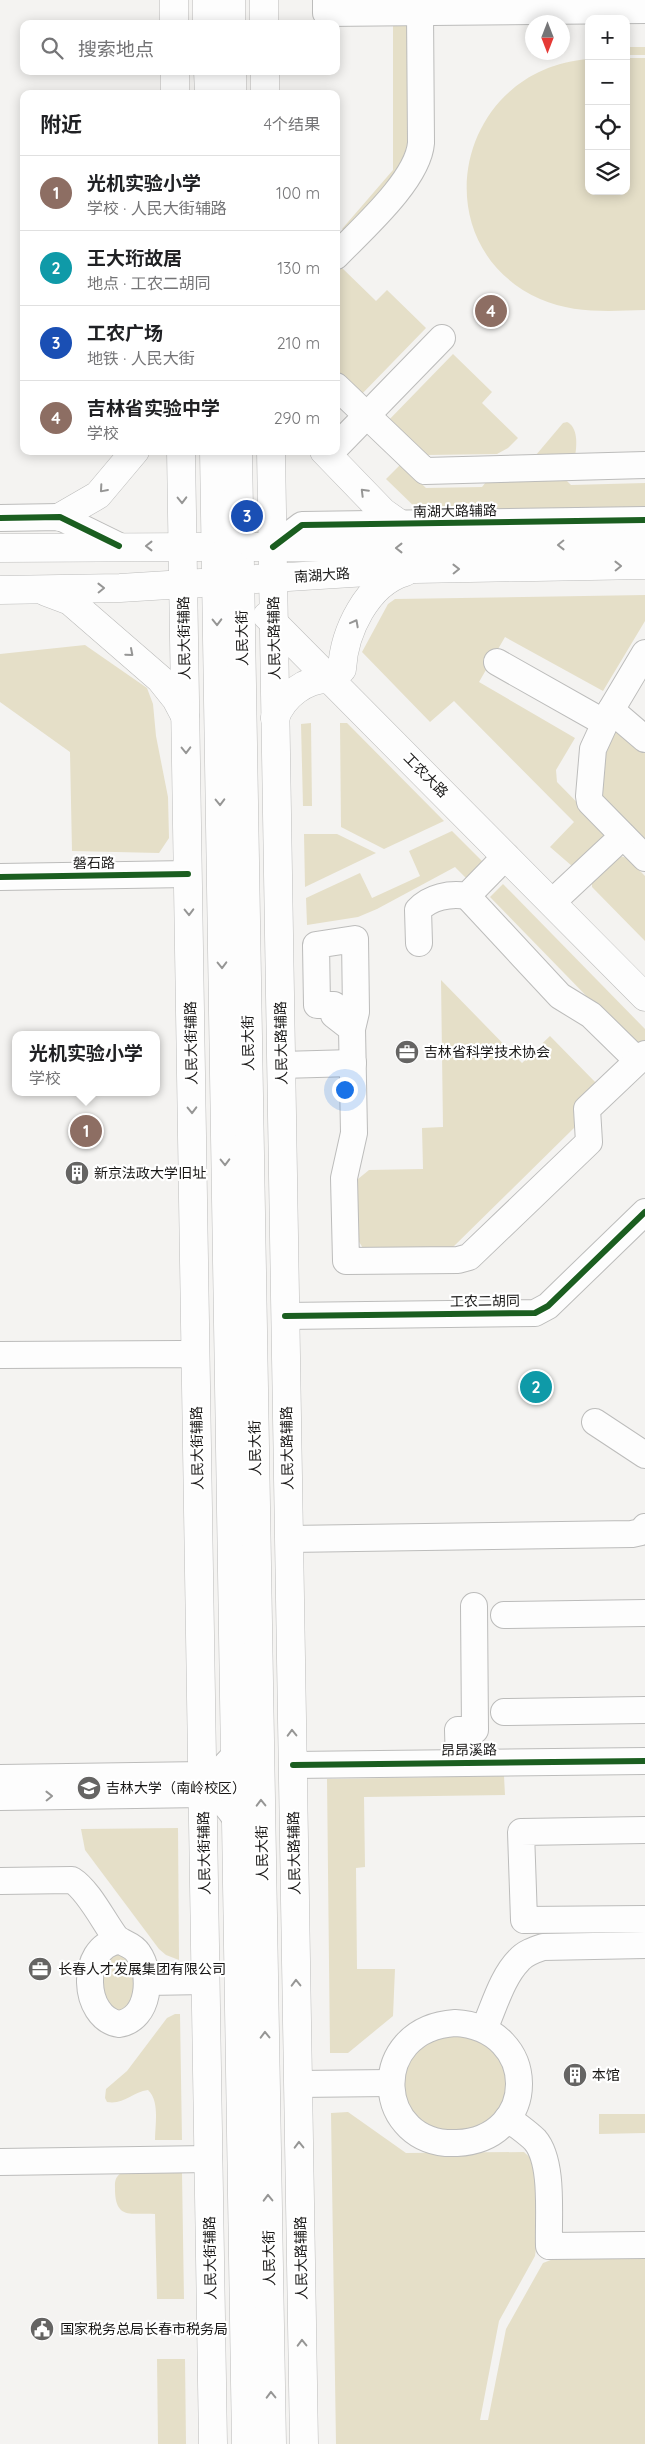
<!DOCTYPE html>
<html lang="zh">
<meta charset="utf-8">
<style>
:root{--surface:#fff;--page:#f2f2f2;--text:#202124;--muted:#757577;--line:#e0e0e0;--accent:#b45309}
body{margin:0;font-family:Quicksand,"Noto Sans SC",sans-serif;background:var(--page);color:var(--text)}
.controls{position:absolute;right:15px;top:15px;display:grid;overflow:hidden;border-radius:10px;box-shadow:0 2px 12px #0003}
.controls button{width:45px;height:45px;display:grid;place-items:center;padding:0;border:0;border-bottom:1px solid var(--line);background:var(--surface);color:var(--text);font:25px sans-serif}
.compass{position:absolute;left:525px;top:15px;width:45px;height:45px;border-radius:50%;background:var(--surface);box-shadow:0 2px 12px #0003;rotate:180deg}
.you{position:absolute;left:344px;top:1089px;width:18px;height:18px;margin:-12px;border:4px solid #fff;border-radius:50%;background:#1a73e8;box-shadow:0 0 0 8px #1a73e833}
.badge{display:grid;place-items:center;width:32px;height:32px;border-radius:50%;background:var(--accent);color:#fff;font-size:16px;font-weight:700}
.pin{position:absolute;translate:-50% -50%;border:2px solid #fff;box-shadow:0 1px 5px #0006}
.popup{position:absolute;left:12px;top:1031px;width:148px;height:65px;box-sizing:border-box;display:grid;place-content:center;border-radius:10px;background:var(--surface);filter:drop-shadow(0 1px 4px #0005);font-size:16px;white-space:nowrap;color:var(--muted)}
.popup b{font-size:19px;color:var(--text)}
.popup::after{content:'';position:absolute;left:50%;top:100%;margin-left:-10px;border:10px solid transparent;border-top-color:var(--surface)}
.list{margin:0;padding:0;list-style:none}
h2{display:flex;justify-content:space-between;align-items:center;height:65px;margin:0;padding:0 20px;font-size:21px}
h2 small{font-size:16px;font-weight:400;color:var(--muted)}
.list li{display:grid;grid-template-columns:32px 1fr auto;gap:15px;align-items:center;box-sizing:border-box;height:75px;padding:0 20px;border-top:1px solid var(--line)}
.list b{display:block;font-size:19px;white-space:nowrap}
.list p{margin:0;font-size:16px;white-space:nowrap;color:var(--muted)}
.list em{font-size:16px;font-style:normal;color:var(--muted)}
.icon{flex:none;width:28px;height:28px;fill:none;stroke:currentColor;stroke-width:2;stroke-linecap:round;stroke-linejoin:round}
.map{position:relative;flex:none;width:645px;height:2444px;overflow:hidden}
.search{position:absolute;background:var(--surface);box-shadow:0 2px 12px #0003;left:20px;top:20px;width:320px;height:55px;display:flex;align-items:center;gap:12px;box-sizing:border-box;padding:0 18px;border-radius:10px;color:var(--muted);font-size:19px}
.panel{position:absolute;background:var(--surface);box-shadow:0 2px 12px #0003;left:20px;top:90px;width:320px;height:365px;border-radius:10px}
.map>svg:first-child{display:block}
.green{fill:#e5dfc8}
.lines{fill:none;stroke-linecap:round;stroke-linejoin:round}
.minor-casing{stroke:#bcbcbb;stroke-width:28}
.major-casing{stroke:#bcbcbb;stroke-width:29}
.minor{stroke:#fdfdfd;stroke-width:26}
.major{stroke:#fdfdfd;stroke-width:28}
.cycleway-casing{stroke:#fff;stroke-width:9}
.cycleway{stroke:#1b5e20;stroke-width:6}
.oneway{stroke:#969695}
.labels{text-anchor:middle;stroke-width:4.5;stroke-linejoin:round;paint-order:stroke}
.street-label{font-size:14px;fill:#181716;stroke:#fff}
.poi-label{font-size:14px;fill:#181716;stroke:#fff;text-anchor:start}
</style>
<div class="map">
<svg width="645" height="2444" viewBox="0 0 645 2444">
<rect width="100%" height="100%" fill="#f4f3f1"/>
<g class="green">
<path d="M393,21h21l-3,133 -64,79 -5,-4 51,-59z"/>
<rect x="626" y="47" width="19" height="8"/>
<path d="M626,58h19v252c-35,1 -71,4 -105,-11 -120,-54 -85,-230 49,-240v132h37z"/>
<path d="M340,266l36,35 11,-11 39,38 -68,70 -22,-21v-107z"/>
<path d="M453,354l39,38 -10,11 36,35 -10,10 -11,6 -70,1 -42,-31z"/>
<path d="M567,422c11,5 10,23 8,34l-39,-1 27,-32z"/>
<path d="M401,464l25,24 56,-1 8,-10 71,-2 10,10 74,-2v24l-226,4 -33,-32z"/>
<path d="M645,595v26l-42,70 -98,-54 -26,45 96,56 -19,32 1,12 47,48v8l-32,28 -22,-19 24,-25 -120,-121 -24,21 -68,-70 26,-48 7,-5z"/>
<path d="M85,645l62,43 6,16 3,32 12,61 1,41 -10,15 -87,-2 -2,-99 -70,-50v-48z"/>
<path d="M311,723l1,83h-9l-2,-82z"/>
<path d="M340,723h7l97,98 -60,28 -43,-22z"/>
<path d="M616,729l29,19v95l-46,-48 5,-42z"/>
<path d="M452,831l30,30 -15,18 -12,-12 -78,42 -19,8 -51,8 -1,-27 54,-25 12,25 48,-22 -11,-25z"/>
<path d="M304,834h33l39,19 -71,34z"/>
<path d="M620,856l7,2 18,18v65l-53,-54v-5z"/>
<path d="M503,884l142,145v13l-7,7 -148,-152z"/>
<path d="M441,980l81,83 28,-27 48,49 -22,41 -126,124h-86l-6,-10v-61l11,-9 54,-1 -1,-41 21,-1z"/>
<path d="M504,1776l1,19 -141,2 1,70 -9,1 1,101h38l-2,47 -45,37h-18l-3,-274z"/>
<path d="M178,1828l1,132 -13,-5 -7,-6 -74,-99 -4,-21z"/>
<path d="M121,1949l17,26 -9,36h-20l-3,-4 -6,-38z"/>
<path d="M175,2014h5l2,126h-27c0,-15 5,-39 -7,-50 -16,2 -24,15 -41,12l-2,-4 1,-9 21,-18 40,-53z"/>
<path d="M438,2035l42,3 28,29 -3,39 -24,22 -43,3 -28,-18 -10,-30 6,-23z"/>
<path d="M348,2112l58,41 118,-1 13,12 4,47 -6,45 -36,65 -19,99h8l18,-91 37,-66 18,-7 84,-2v190h-309l-5,-331z"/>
<path d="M599,2114h46v19l-46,1z"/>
<path d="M121,2173h61l2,126h-27l-2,-85c-22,-2 -39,7 -40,-23 0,-8 -1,-13 6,-18z"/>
<path d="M157,2359h28l1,85h-28z"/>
</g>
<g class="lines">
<g class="minor-casing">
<g id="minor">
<path d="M326,0v13l319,-3"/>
<path d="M336,256c26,-27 82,-76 85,-113l-1,-130"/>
<path d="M336,386l89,85 220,-6"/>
<path d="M336,447l106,-109"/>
<path d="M0,518l60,-1 59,29"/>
<path d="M273,547l29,-22 343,-5"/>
<path d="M645,653l-34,57 -18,39 -4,47 1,6 55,56"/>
<path d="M497,662l108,61"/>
<path d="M611,710l34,29"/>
<path d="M0,877l188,-3"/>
<path d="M562,893l61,-57"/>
<path d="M467,896l93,100 31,19 46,45"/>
<path d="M419,943l-1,-33c12,-13 32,-17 49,-14l39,-40"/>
<path d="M352,1029l-18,-14v-10h-17l-1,-60 39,-6 1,73 -4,17 2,104 -10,45 2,83 112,-1 11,-3 120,-115 -2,-33 58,-55"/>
<path d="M281,1065l72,-2"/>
<path d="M285,1316l250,-3 13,-7 97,-94"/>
<path d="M0,1355l181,-1 15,3"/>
<path d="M595,1422l50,33"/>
<path d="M289,1539l343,-5 9,-2 4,-5"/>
<path d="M504,1615l141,-2"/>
<path d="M504,1712l141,-2"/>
<path d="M459,1763l-1,-33h17l-1,-124"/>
<path d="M293,1765l352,-4"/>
<path d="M0,1778l203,-3 19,-6 13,-14"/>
<path d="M0,1797l203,-3c17,3 24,11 33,25"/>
<path d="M645,1830l-124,2 3,88 121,-1"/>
<path d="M0,1881l72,-1c16,10 31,40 42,55 6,9 18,8 24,18 15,21 12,66 -19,71 -37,-6 -40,-77 -1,-83"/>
<path d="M147,1982l59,-1"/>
<path d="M455,2023c85,5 85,116 2,120 -83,4 -91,-114 -2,-120z"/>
<path d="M484,2029c10,-22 18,-52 35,-69 6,-7 15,-10 24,-13l102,-2"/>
<path d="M298,2084l92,-1"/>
<path d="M508,2118c8,7 19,14 27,22 19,22 13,77 14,106l96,-1"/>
<path d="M0,2162l209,-3"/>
</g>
</g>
<g class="major-casing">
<g id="major">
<path d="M174,0v24"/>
<path d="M207,0v24"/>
<path d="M231,0v24"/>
<path d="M264,0v24"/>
<path d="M175,71v23"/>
<path d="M208,71l1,23"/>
<path d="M232,71v23"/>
<path d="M265,71v23"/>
<path d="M181,451l32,1993"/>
<path d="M214,451l32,1993"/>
<path d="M238,451l34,1993"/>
<path d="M271,451l33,1993"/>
<path d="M324,451l59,61 17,12"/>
<path d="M60,517l38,-22 37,-44"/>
<path d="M254,547l159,1 232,-4"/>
<path d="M0,548l201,-1"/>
<path d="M256,579l159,-10 230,-4"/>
<path d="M0,590l120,-2 81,-5"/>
<path d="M46,592l24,9 90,78 16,20 9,17"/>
<path d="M267,616l378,381"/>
<path d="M342,669c2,-37 25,-86 63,-97"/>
<path d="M275,718c8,-22 31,-40 55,-39"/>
</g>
</g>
<use href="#minor" class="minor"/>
<use href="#major" class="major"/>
<g class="cycleway-casing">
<g id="cycleway">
<path d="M0,518l60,-1 59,29"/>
<path d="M273,547l29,-22 343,-5"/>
<path d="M0,877l188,-3"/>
<path d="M285,1316l250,-3 13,-7 97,-94"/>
<path d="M293,1765l352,-4"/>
</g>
</g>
<use href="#cycleway" class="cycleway"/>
</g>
<defs><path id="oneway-chevron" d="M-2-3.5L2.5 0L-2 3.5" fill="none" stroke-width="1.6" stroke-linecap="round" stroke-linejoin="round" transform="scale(1.25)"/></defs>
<g class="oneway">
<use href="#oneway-chevron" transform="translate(103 489) rotate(131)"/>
<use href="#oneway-chevron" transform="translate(364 492) rotate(-135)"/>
<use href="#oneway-chevron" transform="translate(182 500) rotate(89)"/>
<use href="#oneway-chevron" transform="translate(561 545) rotate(179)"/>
<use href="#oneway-chevron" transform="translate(149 546) rotate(-180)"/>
<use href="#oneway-chevron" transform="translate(399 548) rotate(-180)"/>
<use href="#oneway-chevron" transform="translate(618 566) rotate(-1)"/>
<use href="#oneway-chevron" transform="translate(456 569) rotate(-1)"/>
<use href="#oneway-chevron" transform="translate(101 588) rotate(-1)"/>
<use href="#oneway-chevron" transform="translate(217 622) rotate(89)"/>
<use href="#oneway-chevron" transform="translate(355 623) rotate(-62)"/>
<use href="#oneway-chevron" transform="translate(130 653) rotate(41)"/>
<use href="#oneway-chevron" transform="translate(186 750) rotate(89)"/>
<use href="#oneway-chevron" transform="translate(220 802) rotate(89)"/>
<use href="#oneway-chevron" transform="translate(189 912) rotate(89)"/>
<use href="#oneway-chevron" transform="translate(222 965) rotate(89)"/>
<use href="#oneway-chevron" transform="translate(192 1110) rotate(89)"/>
<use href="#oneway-chevron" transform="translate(225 1162) rotate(89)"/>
<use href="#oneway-chevron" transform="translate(292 1733) rotate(-91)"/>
<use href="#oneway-chevron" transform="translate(49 1796) rotate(-1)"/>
<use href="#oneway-chevron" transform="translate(261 1803) rotate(-91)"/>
<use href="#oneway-chevron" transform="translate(296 1983) rotate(-91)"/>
<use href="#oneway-chevron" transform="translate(265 2035) rotate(-91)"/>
<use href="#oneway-chevron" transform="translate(299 2145) rotate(-91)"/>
<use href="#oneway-chevron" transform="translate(268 2198) rotate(-91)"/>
<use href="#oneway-chevron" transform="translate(302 2343) rotate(-91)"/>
<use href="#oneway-chevron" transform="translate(271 2395) rotate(-91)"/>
</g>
<defs>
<g id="office-disc" transform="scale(1.25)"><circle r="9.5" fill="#656463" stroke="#fff"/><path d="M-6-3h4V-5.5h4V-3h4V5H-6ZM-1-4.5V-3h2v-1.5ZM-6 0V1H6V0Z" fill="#fff"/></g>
<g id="building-disc" transform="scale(1.25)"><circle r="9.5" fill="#656463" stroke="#fff"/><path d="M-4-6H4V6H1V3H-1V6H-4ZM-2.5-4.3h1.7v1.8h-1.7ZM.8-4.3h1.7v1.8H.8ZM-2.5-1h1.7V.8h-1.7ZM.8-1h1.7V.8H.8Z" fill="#fff"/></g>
<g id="university-disc" transform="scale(1.25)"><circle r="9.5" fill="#656463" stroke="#fff"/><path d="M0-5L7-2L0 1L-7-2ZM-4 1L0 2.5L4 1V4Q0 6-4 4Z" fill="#fff"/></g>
<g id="civic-disc" transform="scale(1.25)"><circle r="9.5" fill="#656463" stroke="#fff"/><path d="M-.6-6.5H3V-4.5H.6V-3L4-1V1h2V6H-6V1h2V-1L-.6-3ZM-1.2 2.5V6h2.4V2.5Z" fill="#fff"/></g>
</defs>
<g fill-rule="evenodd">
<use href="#office-disc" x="407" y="1052"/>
<use href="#building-disc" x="77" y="1173"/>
<use href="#university-disc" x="89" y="1788"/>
<use href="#office-disc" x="40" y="1969"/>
<use href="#building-disc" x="575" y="2075"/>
<use href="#civic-disc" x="42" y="2329"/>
</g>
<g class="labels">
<g class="street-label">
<text transform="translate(455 511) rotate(-1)" y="5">南湖大路辅路</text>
<text transform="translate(322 575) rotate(-4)" y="5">南湖大路</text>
<text transform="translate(184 638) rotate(-91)" y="5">人民大街辅路</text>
<text transform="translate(242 638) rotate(-91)" y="5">人民大街</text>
<text transform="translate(274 638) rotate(-91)" y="5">人民大路辅路</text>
<text transform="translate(426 775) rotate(45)" y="5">工农大路</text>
<text transform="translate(94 863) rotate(-1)" y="5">磐石路</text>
<text transform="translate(191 1043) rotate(-91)" y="5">人民大街辅路</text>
<text transform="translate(248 1043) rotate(-91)" y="5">人民大街</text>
<text transform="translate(281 1043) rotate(-91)" y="5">人民大路辅路</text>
<text transform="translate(485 1301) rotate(-1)" y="5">工农二胡同</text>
<text transform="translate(197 1448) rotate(-91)" y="5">人民大街辅路</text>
<text transform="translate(255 1448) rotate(-91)" y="5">人民大街</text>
<text transform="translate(287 1448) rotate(-91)" y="5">人民大路辅路</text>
<text transform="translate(469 1750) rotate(-1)" y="5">昂昂溪路</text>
<text transform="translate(204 1853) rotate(-91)" y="5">人民大街辅路</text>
<text transform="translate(262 1853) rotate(-91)" y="5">人民大街</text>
<text transform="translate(294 1853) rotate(-91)" y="5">人民大路辅路</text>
<text transform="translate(210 2258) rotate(-91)" y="5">人民大街辅路</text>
<text transform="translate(269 2258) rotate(-91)" y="5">人民大街</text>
<text transform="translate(301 2258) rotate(-91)" y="5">人民大路辅路</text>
</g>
<g class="poi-label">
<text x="424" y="1057">吉林省科学技术协会</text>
<text x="94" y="1178">新京法政大学旧址</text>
<text x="106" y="1793">吉林大学（南岭校区）</text>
<text x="58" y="1974">长春人才发展集团有限公司</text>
<text x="592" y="2080">本馆</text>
<text x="60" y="2334">国家税务总局长春市税务局</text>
</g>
</g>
</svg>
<div class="controls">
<button>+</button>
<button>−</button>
<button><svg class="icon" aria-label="locate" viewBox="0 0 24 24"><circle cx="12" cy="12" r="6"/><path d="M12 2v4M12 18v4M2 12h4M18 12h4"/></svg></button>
<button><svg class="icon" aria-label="layers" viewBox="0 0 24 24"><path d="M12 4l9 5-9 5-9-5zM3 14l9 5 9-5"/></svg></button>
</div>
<svg class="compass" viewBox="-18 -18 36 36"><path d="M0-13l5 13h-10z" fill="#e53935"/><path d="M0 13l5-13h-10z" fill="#757577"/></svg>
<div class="you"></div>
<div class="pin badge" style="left:86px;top:1131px;background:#8d6e63">1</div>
<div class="popup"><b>光机实验小学</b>学校</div>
<div class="pin badge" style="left:536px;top:1387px;background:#0f9aa8">2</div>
<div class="pin badge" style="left:247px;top:516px;background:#1a4fb4">3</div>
<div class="pin badge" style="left:491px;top:311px;background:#8d6e63">4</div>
<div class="search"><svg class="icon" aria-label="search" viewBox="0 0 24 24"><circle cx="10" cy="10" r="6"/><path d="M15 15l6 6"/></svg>搜索地点</div>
<section class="panel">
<h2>附近<small>4个结果</small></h2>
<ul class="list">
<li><span class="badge" style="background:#8d6e63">1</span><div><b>光机实验小学</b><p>学校 · 人民大街辅路</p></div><em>100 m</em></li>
<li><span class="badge" style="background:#0f9aa8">2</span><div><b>王大珩故居</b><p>地点 · 工农二胡同</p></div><em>130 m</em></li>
<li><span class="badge" style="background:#1a4fb4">3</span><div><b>工农广场</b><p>地铁 · 人民大街</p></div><em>210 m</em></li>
<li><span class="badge" style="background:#8d6e63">4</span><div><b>吉林省实验中学</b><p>学校</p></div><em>290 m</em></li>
</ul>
</section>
</div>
